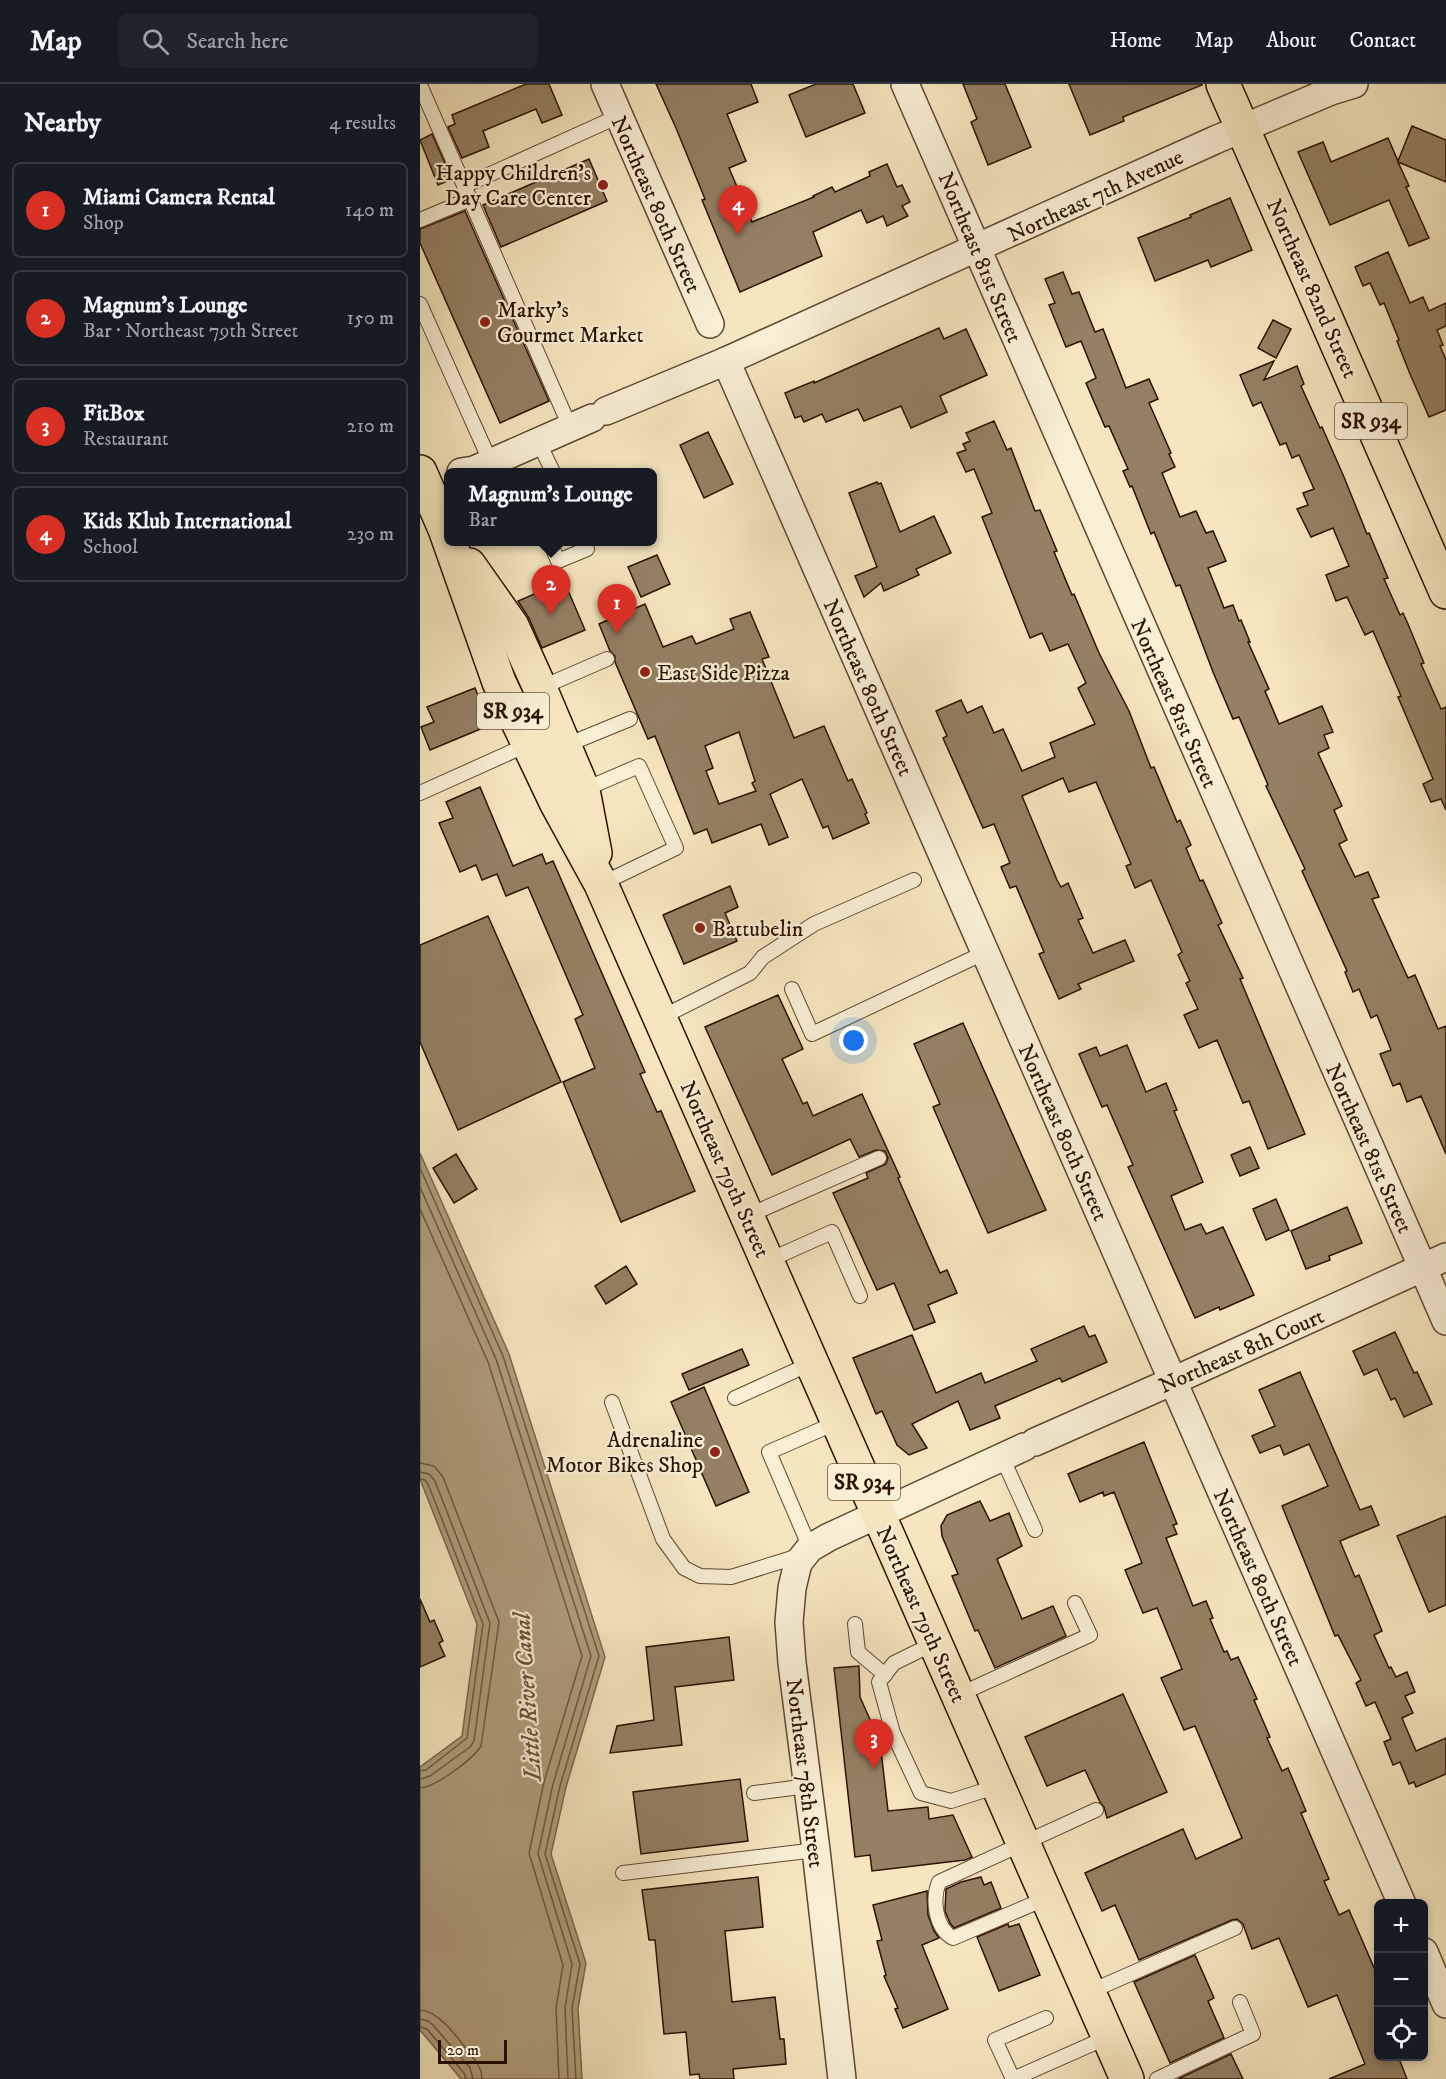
<!DOCTYPE html>
<meta charset="utf-8">
<style>
:root{--surface:#171b24;--page:#20242c;--text:#f1f3f6;--muted:#9ea1a6;--line:#363941;--accent:#d93025}
body{margin:0;font-family:"IM FELL DW Pica",serif;background:var(--page);color:var(--text)}
.controls{position:absolute;right:18px;bottom:18px;display:grid;overflow:hidden;border-radius:9px;box-shadow:0 3px 9px #0003}
.controls button{width:54px;height:54px;display:grid;place-items:center;padding:0;border:0;border-bottom:2px solid var(--line);background:var(--surface);color:var(--text);font:30px sans-serif}
.scale{position:absolute;left:18px;bottom:15px;width:69px;box-sizing:border-box;padding-left:6px;border:3px solid #2b1200;border-top:0;font-size:16px;line-height:21px;white-space:nowrap;color:#2b1200;-webkit-text-stroke:4px #f8efd5;paint-order:stroke}
.you{position:absolute;left:434px;top:957px;width:21px;height:21px;margin:-15px;border:4px solid #fff;border-radius:50%;background:#1a73e8;box-shadow:0 0 0 9px #1a73e833}
.badge{display:grid;place-items:center;width:39px;height:39px;border-radius:50%;background:var(--accent);color:#fff;font-size:20px;font-weight:700}
.pin{position:absolute;translate:-50% -50px;filter:drop-shadow(0 2px 3px #0008)}
.pin::after{content:'';position:absolute;top:32px;width:21px;height:18px;background:inherit;clip-path:polygon(0 0,100% 0,50% 100%)}
.popup{position:absolute;left:24px;top:384px;width:213px;height:78px;box-sizing:border-box;display:grid;place-content:center;border-radius:9px;background:var(--surface);filter:drop-shadow(0 2px 4px #0005);font-size:20px;white-space:nowrap;color:var(--muted)}
.popup b{font-size:22px;color:var(--text)}
.popup::after{content:'';position:absolute;left:50%;top:100%;margin-left:-12px;border:12px solid transparent;border-top-color:var(--surface)}
.list{margin:0;padding:0;list-style:none}
h2{display:flex;justify-content:space-between;align-items:center;height:78px;margin:0;padding:0 24px;font-size:26px}
h2 small{font-size:20px;font-weight:400;color:var(--muted)}
.list li{display:grid;grid-template-columns:39px 1fr auto;gap:18px;align-items:center;box-sizing:border-box;height:96px;margin:0 12px 12px;padding:0 12px;border:2px solid var(--line);border-radius:9px}
.list b{display:block;font-size:22px;white-space:nowrap}
.list p{margin:0;font-size:20px;white-space:nowrap;color:var(--muted)}
.list em{font-size:20px;font-style:normal;color:var(--muted)}
.icon{flex:none;width:33px;height:33px;fill:none;stroke:currentColor;stroke-width:2;stroke-linecap:round;stroke-linejoin:round}
.map{position:relative;flex:none;width:1026px;height:1995px;overflow:hidden}
header{display:flex;align-items:center;gap:36px;box-sizing:border-box;height:84px;padding:0 30px;background:var(--surface);border-bottom:2px solid var(--line)}
header strong{font-size:28px}
nav{display:flex;gap:33px;margin-inline-start:auto;font-size:21px}
.search{width:420px;height:54px;background:var(--page);display:flex;align-items:center;gap:15px;box-sizing:border-box;padding:0 21px;border-radius:9px;color:var(--muted);font-size:22px}
main{display:flex}
aside{flex:1;background:var(--surface)}
.map>svg:first-child{display:block}
.water{fill:#b09e7e;stroke:#7b664c;stroke-width:1.5}
.lines{fill:none;stroke-linecap:round;stroke-linejoin:round}
.shore{stroke:#6e583f;stroke-width:1.5}
.building{fill:#948063;stroke:#2b1200;stroke-width:1.5;fill-rule:evenodd}
.lane-casing{stroke:#5e4730;stroke-width:16}
.street-casing{stroke:#5e4730;stroke-width:30}
.primary-casing{stroke:#2b1200;stroke-width:36}
.lane{stroke:#f8efd5;stroke-width:14}
.street{stroke:#f8efd5;stroke-width:27}
.primary{stroke:#f5e6bf;stroke-width:33}
.poi-dot{fill:#8f2418;stroke:#f8efd5;stroke-width:2}
.labels{text-anchor:middle;stroke-width:4.5;stroke-linejoin:round;paint-order:stroke}
.shield{fill:#f8efd5;stroke:#685440;stroke-width:1.5}
.shield-label{font-size:21px;font-weight:bold;fill:#2b1200}
.poi-label{font-size:22px;fill:#2b1200;stroke:#f8efd5;text-anchor:start}
.street-label{font-size:22px;fill:#2b1200;stroke:#f8efd5}
.water-label{font-size:24px;font-style:italic;fill:#675139;stroke:#f8efd5}
</style>
<header>
<strong>Map</strong>
<div class="search"><svg class="icon" aria-label="search" viewBox="0 0 24 24"><circle cx="10" cy="10" r="6"/><path d="M15 15l6 6"/></svg>Search here</div>
<nav><a>Home</a><a>Map</a><a>About</a><a>Contact</a></nav>
</header>
<main>
<aside>
<h2>Nearby<small>4 results</small></h2>
<ul class="list">
<li><span class="badge">1</span><div><b>Miami Camera Rental</b><p>Shop</p></div><em>140 m</em></li>
<li><span class="badge">2</span><div><b>Magnum's Lounge</b><p>Bar · Northeast 79th Street</p></div><em>150 m</em></li>
<li><span class="badge">3</span><div><b>FitBox</b><p>Restaurant</p></div><em>210 m</em></li>
<li><span class="badge">4</span><div><b>Kids Klub International</b><p>School</p></div><em>230 m</em></li>
</ul>
</aside>
<div class="map">
<svg width="1026" height="1995" viewBox="0 0 1026 1995">
<rect width="100%" height="100%" fill="#f5e6bf"/>
<filter id="stains"><feTurbulence type="fractalNoise" baseFrequency=".00333" numOctaves="4"/><feColorMatrix values="0 0 0 0 .2 0 0 0 0 .09 0 0 0 0 .02 0 0 0 .5 -.17"/></filter>
<radialGradient id="worn" r=".72"><stop offset=".6" stop-color="#630" stop-opacity="0"/><stop offset="1" stop-color="#630" stop-opacity=".3"/></radialGradient>
<path class="water" d="M0,1069l89,201 96,303 -39,130 -15,67 35,109 -8,45 4,71h-121l-41,-49v-263l42,-31 15,-112 -57,-145z"/>
<g class="lines">
<g class="shore">
<path d="M0,1084l83,188 96,300 -39,130 -15,68 35,110 -8,44 4,71"/>
<path d="M0,1103l76,172 95,297 -38,128 -15,70 34,110 -7,44 3,71"/>
<path d="M0,1125l68,153 94,294 -38,126 -15,71 34,112 -7,43 3,71"/>
<path d="M0,1379l14,3 9,11 56,145 -18,124c-8,13 -45,41 -61,42"/>
<path d="M0,1388l9,2 6,7 55,142 -16,118 -4,6 -40,29 -10,3"/>
<path d="M0,1395l5,1 3,4 55,140 -16,114 -41,32 -6,1"/>
<path d="M0,1926c22,1 44,37 57,53l4,8 1,8"/>
<path d="M0,1935l8,2 5,4 37,43 3,11"/>
<path d="M0,1943l7,2 37,44 2,6"/>
</g>
</g>
<g class="building">
<path d="M106,0h23l13,31 -20,8 -6,-14 -53,22 6,16 -27,11 -14,-31 7,-3 -3,-9z"/>
<path d="M236,0h95l7,18 -31,12 19,47 -17,7 23,54 62,-25 -1,-1 19,-9 3,5 35,-16 -1,-4 18,-8 10,23 5,-2 8,17 -8,4 6,10 -21,10 -4,-10 -16,7 -6,-13 -48,22 9,24 -82,36 -38,-92 3,-1 -29,-71z"/>
<path d="M396,0h37l12,29 -59,24 -17,-42z"/>
<path d="M543,0h42l26,63 -43,18 -17,-43 6,-3z"/>
<path d="M649,0h133v1l-79,32 1,4 -34,14z"/>
<path d="M992,42l34,14v42l-48,-20 11,24 -3,1 23,51 -20,8 -20,-46 -59,25 -32,-73 25,-10 8,20 57,-24 10,23z"/>
<path d="M12,50l20,45 -14,6 -18,-45z"/>
<path d="M169,75l18,42 -106,46 -18,-42z"/>
<path d="M810,114l22,52 -41,17 -3,-7 -53,21 -17,-43 53,-21 -1,-2z"/>
<path d="M45,127l84,190 -49,22 -80,-180v-14z"/>
<path d="M968,168l22,51 13,-6 6,14 17,-8v23l-9,4 6,15 -3,1 6,14v50l-17,7 -19,-43 -13,-33 2,-1 -15,-37 -4,2 -10,-22 -7,3 -8,-19z"/>
<path d="M643,188l9,22 7,-2 16,40 8,-3 23,59 23,-9 9,20 -9,4 22,50 -2,1 6,13 -13,6 18,44 16,-6 10,22 7,-2 13,30 -18,7 16,40 9,-3 6,16 2,-1 9,22h-2l21,47 -4,2 14,33 43,-18 11,26 -9,3 5,13 -11,5 24,53 -8,4 13,30 -8,4 16,33 13,-5 11,25 -7,2 36,79 7,-3 23,54 8,-3v128l-25,-58 -14,6 -7,-19 -7,3 -13,-32 11,-4 -14,-35 -6,3 -12,-29 -6,3 -8,-20 2,-1 -45,-100 3,-2 -39,-83 2,-1 -29,-68 -6,2 -20,-47 -33,-87 -4,1 -22,-54 -3,2 -19,-48 -2,1 -7,-16 5,-2 -19,-43 -4,1 -19,-44 10,-5 -15,-37 -15,6 -17,-42 6,-2 -10,-24z"/>
<path d="M853,236l18,9 -15,29 -18,-10z"/>
<path d="M519,244l5,11 22,-10 21,46 -47,21 7,16 -36,16 -10,-22 -37,15 -6,-12 -32,13 -4,-8 -18,8 -3,-6 -6,2 -10,-25 29,-12v2z"/>
<path d="M854,277l-10,19 33,-14 7,18 -3,2 19,42 2,-1 22,50 23,57 2,-1 19,45 -4,1 16,36 3,-2 5,11 16,39 -3,1 20,45 5,-2v103l-5,-11 -10,3 -8,-18 10,-5 -35,-82 3,-1 -28,-65 -8,4 -18,-38 -11,4 -10,-26 23,-9 -16,-38 -22,9 -14,-28 11,-4 -5,-12 11,-4 -15,-34 -7,3 -6,-15 -6,2 -19,-43 -8,4 -13,-31z"/>
<path d="M574,337l13,29 4,-2 24,63 5,-1 17,41 -3,1 18,43 2,-1 25,59 30,58 22,57 3,-1 23,55 3,-2 11,25 -5,3 14,33 3,-1 19,43 -4,2 25,53 -3,1 65,155 -37,15 -19,-48 -6,2 -26,-63 -18,8 -15,-33 14,-6 -12,-26 4,-2 -12,-26 4,-3 -31,-72 -16,8 -9,-22 5,-2 -35,-82 -27,10 -6,-14 -41,18 35,84 4,7 7,-4 15,35 -5,2 15,33 32,-13 9,21 -56,23 3,5 -22,10 -20,-45 5,-2 -28,-66 -6,2 -9,-21 9,-4 -16,-39 -11,4 -40,-90 4,-2 -11,-25 25,-11 6,13 15,-7 12,27 9,-4 19,42 33,-14 -5,-14 45,-19 -17,-36 8,-5 -18,-39 -18,7 -8,-18 -12,5 -48,-121 10,-4 -18,-44 -8,3 -9,-19 9,-3 -3,-6 7,-3 -4,-8z"/>
<path d="M288,348l25,52 -29,14 -24,-53z"/>
<path d="M457,398l1,2 3,-1 19,49 34,-16 17,37 -35,16 3,6 -35,16 -3,-8 -17,14 -9,-21 22,-9 -28,-74z"/>
<path d="M237,471l13,29 -29,13 -13,-30z"/>
<path d="M144,497l21,49 -43,18 -13,-30 -11,-17z"/>
<path d="M225,520l18,43 29,-11 4,8 38,-15 -4,-10 20,-7 19,45 -7,2 32,79 30,-12 24,55 4,-2 15,34 -2,1 4,9 -36,16 -5,-13 -5,2 -21,-49 -32,15 18,43 -19,8 -8,-21 -49,19 -5,-14 -13,5 -39,-98 -7,3 -33,-77v-6l-5,-5 -11,-27zM319,648l16,49 -3,2 4,8 -37,13 -13,-33 7,-3 -8,-22z"/>
<path d="M55,604l15,37 -60,25 -9,-23 13,-5 -7,-15z"/>
<path d="M60,703l33,79 29,-12 4,10 7,-3 92,211 -5,2 17,38 4,-1 34,80 -74,31 -58,-140 32,-14 -20,-49 8,-4 -55,-128 -22,9 -9,-22 -15,6 -6,-15 -16,7 -21,-49 14,-5 -7,-16z"/>
<path d="M310,802l8,21 -13,6 12,28 -53,23 -21,-49z"/>
<path d="M68,832l73,166 -103,48 -38,-88v-97z"/>
<path d="M358,911l25,54 -21,10 21,45 4,-2 6,14 49,-22 38,83 -2,1 42,95 7,-3 10,23 -29,12 7,17 -21,8 -20,-47 -17,7 -44,-97 35,-15 -2,-5 20,-9 2,-6 -3,-7 -9,-1 -17,7 -9,-18 -78,36 -67,-148z"/>
<path d="M543,939l83,187 -58,23 -55,-126 7,-3 -26,-60z"/>
<path d="M707,961l19,47 20,-9 11,27 -3,1 29,71 -32,14 14,34 16,-6 5,10 17,-7 31,68 -34,15 -1,-3 -24,11 -67,-151 5,-2 -26,-60 -5,2 -23,-53 17,-7 4,9z"/>
<path d="M830,1063l9,21 -19,8 -9,-21z"/>
<path d="M36,1070l21,35 -23,14 -21,-35z"/>
<path d="M856,1115l13,31 -23,10 -13,-31z"/>
<path d="M927,1123l15,36 -33,13 1,4 -24,9 -15,-38z"/>
<path d="M206,1182l11,18 -31,20 -11,-18z"/>
<path d="M664,1242l5,11 6,-2 12,27 -45,20 -2,-4 -65,28 5,12 -30,12 -12,-29 -46,23 15,24 -18,7 -12,-10 -15,-34 -6,3 -23,-56 59,-23 24,58 45,-20 4,10 52,-22 -6,-12z"/>
<path d="M975,1248l19,41 3,-1 15,32 -28,13 -9,-19 -4,2 -14,-31 -13,6 -11,-24z"/>
<path d="M322,1265l7,16 -60,25 -7,-16z"/>
<path d="M880,1288l60,138 11,-4 8,19 -39,16 15,36 4,-2 23,56 -8,4 15,33 2,-1 5,10 11,-5 8,20 -10,4 8,17 -11,5 14,33 30,-13v36l-30,13 -2,-5 -5,2 -9,-22 -7,3 -9,-23 7,-3 -16,-37 -9,4 -10,-23 5,-3 -23,-45 -3,1 -53,-130 46,-20 -19,-42 -25,11 -4,-10 -20,8 -8,-17 23,-10 -16,-36z"/>
<path d="M284,1303l45,105 -33,14 -45,-104z"/>
<path d="M724,1358l33,82 -4,1 4,9 -11,4 27,68 13,-5 7,17 -3,1 14,33 3,-1 4,9 7,-3 19,42 -3,1 16,37 -3,1 15,33 6,-3 18,43 -5,2 28,66 -5,2 15,34 10,-5 29,67v79h20l9,23h-78l36,-15 -28,-69 -29,12 -29,-69 -27,11 -9,-25 -6,-5 -5,1 -93,40 -24,-55 -13,6 -17,-38 98,-44 13,30 46,-21 -47,-112 -11,4 -23,-52 21,-9 -25,-61 -14,5 -18,-43 17,-7 -28,-71 -10,4 -1,-4 -23,10 -12,-28z"/>
<path d="M560,1417l10,20 19,-8 13,33 -25,13 25,60 31,-13 13,30 -71,32 -17,-38 -3,1 -23,-55 6,-2 -16,-38 -1,-10 6,-11z"/>
<path d="M1026,1432v89l-17,7 -32,-76z"/>
<path d="M0,1515l10,23 4,-2 9,21 -4,2 6,13 -25,11z"/>
<path d="M309,1553l5,43 -59,7 7,58 -72,8 7,-27 37,-6 -8,-73z"/>
<path d="M439,1582l1,31 20,45 8,69 40,-4 1,12 24,-4 19,42 -7,3 -93,11 -2,-16 -15,2 -21,-189z"/>
<path d="M703,1610l44,98 -60,26 -3,-11 -4,-5 -15,-32 -38,16 -22,-49z"/>
<path d="M320,1695l8,62 -107,13 -8,-62z"/>
<path d="M338,1793l5,50 -38,4 7,71 43,-5 5,42h4l2,25 -53,5 1,10h-34l-1,-5 -9,1 -4,-43 -22,2 -9,-94h-6l-7,-50z"/>
<path d="M561,1793l3,8 7,-3 10,26 -47,20 -4,-5 -5,-12 1,-22 15,-7z"/>
<path d="M507,1807l1,24 6,16 5,7 -17,7 26,64 -45,19 -8,-19 3,-1 -14,-32 2,-1 -9,-34 5,-1 -9,-35z"/>
<path d="M588,1840l1,3 10,-3 21,51 -41,16 -22,-54z"/>
<path d="M775,1871l19,43 -6,3 16,37 -54,25 -36,-81z"/>
<path d="M811,1970l12,25h-65z"/>
</g>
<g class="lines">
<g class="lane-casing">
<g id="lane">
<path d="M0,1l150,342"/>
<path d="M44,102l155,-70"/>
<path d="M0,136l50,-21"/>
<path d="M0,220l71,159"/>
<path d="M118,357l15,31"/>
<path d="M130,458l8,19 29,-12 -4,-7"/>
<path d="M120,604l67,-29"/>
<path d="M144,662l66,-27"/>
<path d="M163,706l56,-24 37,82 -75,36"/>
<path d="M0,709l109,-49"/>
<path d="M372,905l20,45 174,-82"/>
<path d="M240,934l90,-45 13,-16 51,-33 100,-44"/>
<path d="M327,1132l132,-58"/>
<path d="M347,1177l65,-29 28,64"/>
<path d="M315,1314l77,-35"/>
<path d="M192,1318l51,137 21,29 16,8 31,1 71,-22"/>
<path d="M582,1373l33,73"/>
<path d="M390,1464l-41,-96 69,-30"/>
<path d="M435,1540l3,28 27,23"/>
<path d="M515,1559l-41,20 -15,19 14,51 28,60 30,8 47,-15"/>
<path d="M538,1611l132,-60 -15,-32"/>
<path d="M334,1709l54,-7"/>
<path d="M203,1789l193,-23"/>
<path d="M627,1814l-94,40c-18,-10 -21,-39 -14,-56l157,-72"/>
<path d="M669,1908l146,-64"/>
<path d="M626,1934l-51,22 18,39 95,-42"/>
<path d="M737,1995l96,-45 -13,-32"/>
</g>
</g>
<g class="street-casing">
<g id="street">
<path d="M185,0l105,240"/>
<path d="M485,0l541,1237"/>
<path d="M306,277l676,1543"/>
<path d="M186,327l120,-50 489,-221 116,-49 23,-7"/>
<path d="M41,388l13,-2 118,-52"/>
<path d="M615,1358l138,-61 273,-124"/>
<path d="M1004,1868l22,52"/>
<path d="M422,1995l-26,-229 -24,-187 -3,-41 3,-34 6,-25 12,-15 19,-11 195,-90"/>
</g>
</g>
<g class="primary-casing">
<g id="primary">
<path d="M803,0l223,508"/>
<path d="M0,388l25,57 54,153 57,120 45,82 526,1195"/>
<path d="M49,481l43,61 28,62 43,102 12,63"/>
</g>
</g>
<use href="#lane" class="lane"/>
<use href="#street" class="street"/>
<use href="#primary" class="primary"/>
</g>
<g class="poi-dot">
<circle cx="183" cy="101" r="6"/>
<circle cx="65" cy="238" r="6"/>
<circle cx="225" cy="588" r="6"/>
<circle cx="280" cy="844" r="6"/>
<circle cx="295" cy="1368" r="6"/>
</g>
<g class="labels">
<g class="shield">
<rect x="915" y="319" width="72" height="36" rx="4.5"/>
<rect x="57" y="609" width="72" height="36" rx="4.5"/>
<rect x="408" y="1380" width="72" height="36" rx="4.5"/>
</g>
<g class="shield-label">
<text x="951" y="344">SR 934</text>
<text x="93" y="634">SR 934</text>
<text x="444" y="1405">SR 934</text>
</g>
<g class="poi-label">
<text x="171" y="96" text-anchor="end">Happy Children's<tspan x="171" dy="25">Day Care Center</tspan></text>
<text x="77" y="233">Marky's<tspan x="77" dy="25">Gourmet Market</tspan></text>
<text x="237" y="596">East Side Pizza</text>
<text x="292" y="852">Battubelin</text>
<text x="283" y="1363" text-anchor="end">Adrenaline<tspan x="283" dy="25">Motor Bikes Shop</tspan></text>
</g>
<g class="street-label">
<text transform="translate(675 111) rotate(-25)" y="8">Northeast 7th Avenue</text>
<text transform="translate(237 120) rotate(66)" y="8">Northeast 80th Street</text>
<text transform="translate(561 173) rotate(67)" y="8">Northeast 81st Street</text>
<text transform="translate(893 204) rotate(66)" y="8">Northeast 82nd Street</text>
<text transform="translate(449 603) rotate(66)" y="8">Northeast 80th Street</text>
<text transform="translate(755 619) rotate(66)" y="8">Northeast 81st Street</text>
<text transform="translate(644 1048) rotate(66)" y="8">Northeast 80th Street</text>
<text transform="translate(950 1064) rotate(66)" y="8">Northeast 81st Street</text>
<text transform="translate(306 1085) rotate(66)" y="8">Northeast 79th Street</text>
<text transform="translate(821 1266) rotate(-24)" y="8">Northeast 8th Court</text>
<text transform="translate(839 1493) rotate(66)" y="8">Northeast 80th Street</text>
<text transform="translate(502 1530) rotate(66)" y="8">Northeast 79th Street</text>
<text transform="translate(386 1689) rotate(83)" y="8">Northeast 78th Street</text>
</g>
<g class="water-label">
<text transform="translate(107 1613) rotate(-94)" y="8">Little River Canal</text>
</g>
</g>
<rect width="100%" height="100%" filter="url(#stains)"/>
<rect width="100%" height="100%" fill="url(#worn)"/>
</svg>
<div class="controls">
<button>+</button>
<button>−</button>
<button><svg class="icon" aria-label="locate" viewBox="0 0 24 24"><circle cx="12" cy="12" r="6"/><path d="M12 2v4M12 18v4M2 12h4M18 12h4"/></svg></button>
</div>
<div class="scale">20 m</div>
<div class="you"></div>
<div class="pin badge" style="left:197px;top:550px">1</div>
<div class="pin badge" style="left:131px;top:531px">2</div>
<div class="popup"><b>Magnum's Lounge</b>Bar</div>
<div class="pin badge" style="left:454px;top:1685px">3</div>
<div class="pin badge" style="left:318px;top:151px">4</div>
</div>
</main>
